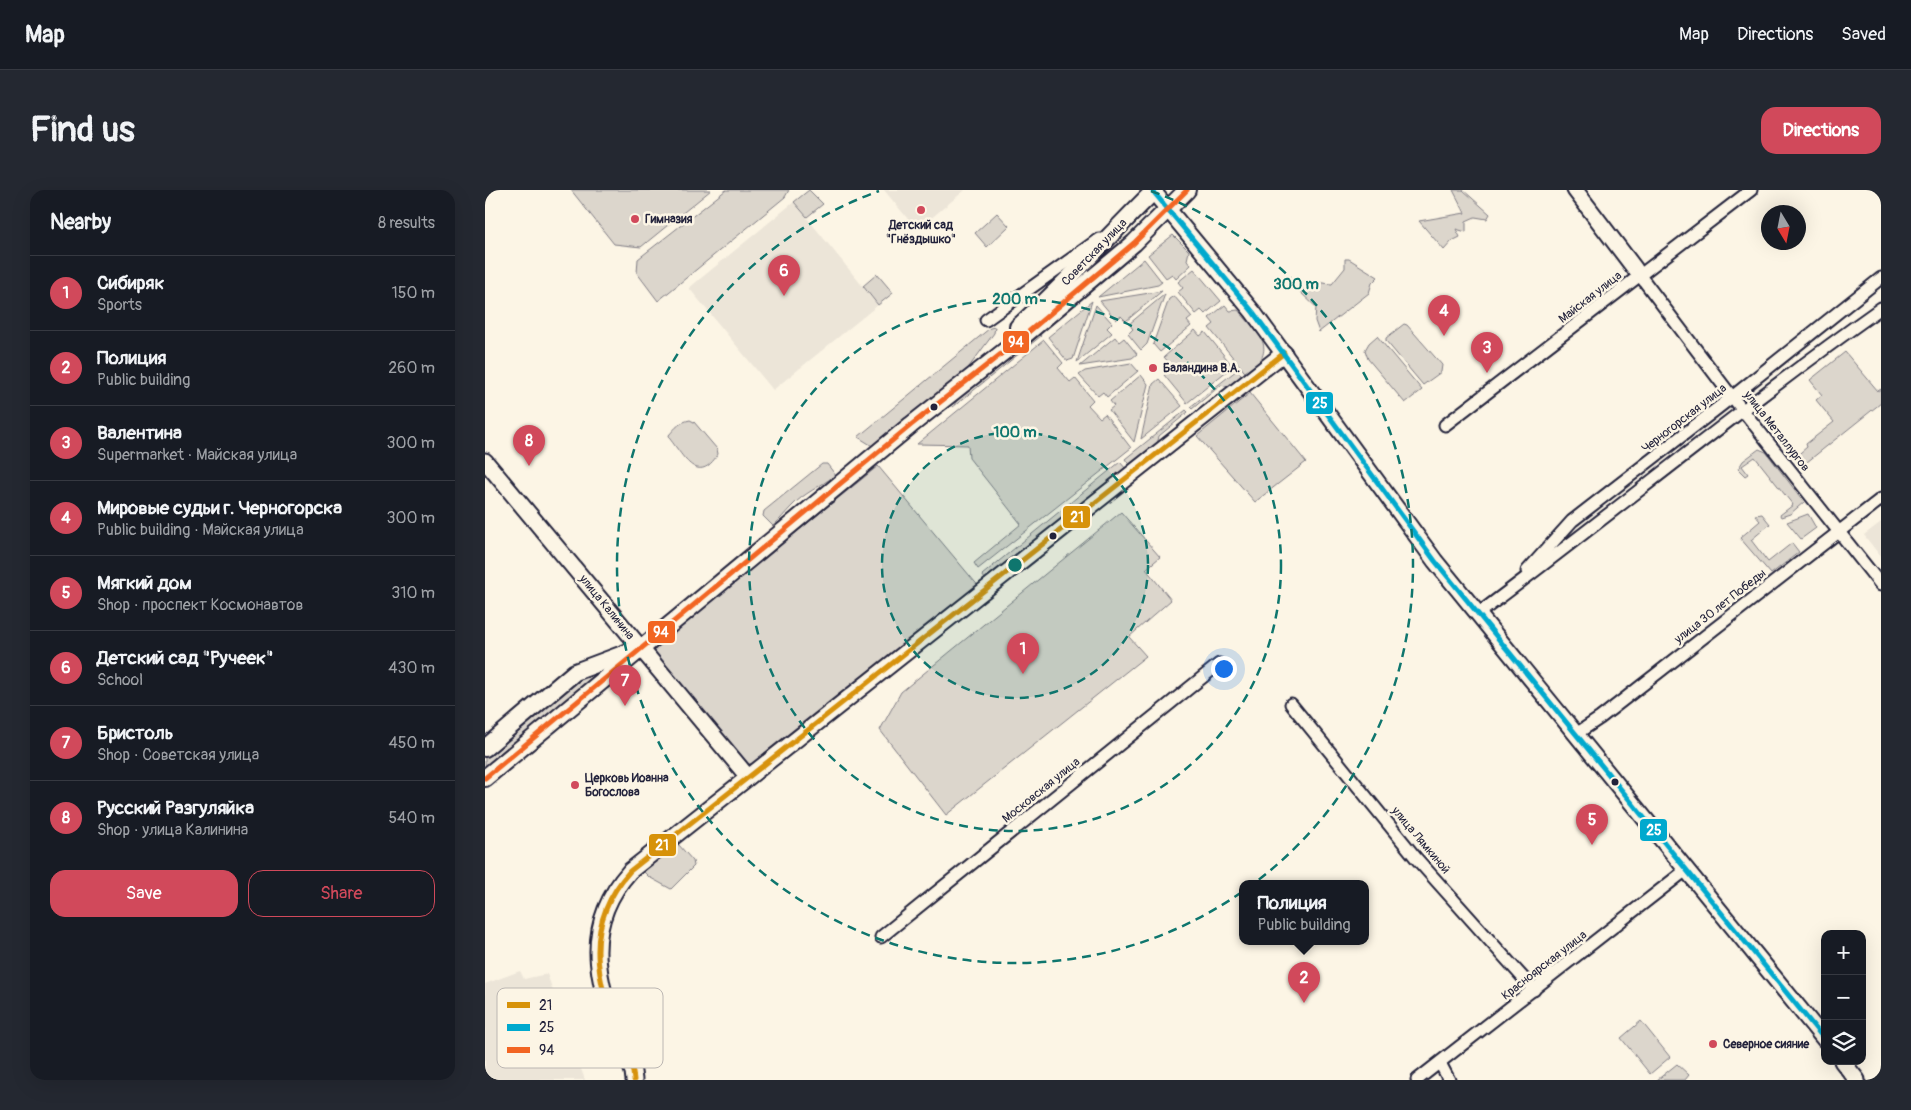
<!DOCTYPE html>
<meta charset="utf-8">
<style>
:root{--surface:#171b24;--page:#242831;--text:#f1f3f6;--muted:#9ea1a6;--line:#363941;--accent:#d1495b}
body{margin:0;font-family:Pangolin,sans-serif;background:var(--page);color:var(--text)}
.controls{position:absolute;right:15px;bottom:15px;display:grid;overflow:hidden;border-radius:10px;box-shadow:0 5px 20px #0002}
.controls button{width:45px;height:45px;display:grid;place-items:center;padding:0;border:0;border-bottom:1px solid var(--line);background:var(--surface);color:var(--text);font:25px sans-serif}
.compass{position:absolute;left:1276px;top:15px;width:45px;height:45px;border-radius:50%;background:var(--surface);box-shadow:0 5px 20px #0002;rotate:170deg}
.you{position:absolute;left:738px;top:478px;width:18px;height:18px;margin:-12px;border:4px solid #fff;border-radius:50%;background:#1a73e8;box-shadow:0 0 0 8px #1a73e833}
.badge{display:grid;place-items:center;width:32px;height:32px;border-radius:50%;background:var(--accent);color:#fff;font-size:16px;font-weight:700}
.pin{position:absolute;translate:-50% -41px;filter:drop-shadow(0 1px 2px #0008)}
.pin::after{content:'';position:absolute;top:26px;width:18px;height:15px;background:inherit;clip-path:polygon(0 0,100% 0,50% 100%)}
.popup{position:absolute;left:754px;top:690px;width:130px;height:65px;box-sizing:border-box;display:grid;place-content:center;border-radius:10px;background:var(--surface);filter:drop-shadow(0 1px 4px #0005);font-size:16px;white-space:nowrap;color:var(--muted)}
.popup b{font-size:19px;color:var(--text)}
.popup::after{content:'';position:absolute;left:50%;top:100%;margin-left:-10px;border:10px solid transparent;border-top-color:var(--surface)}
.list{margin:0;padding:0;list-style:none}
h2{display:flex;justify-content:space-between;align-items:center;height:65px;margin:0;padding:0 20px;font-size:21px}
h2 small{font-size:16px;font-weight:400;color:var(--muted)}
.list li{display:grid;grid-template-columns:32px 1fr auto;gap:15px;align-items:center;box-sizing:border-box;height:75px;padding:0 20px;border-top:1px solid var(--line)}
.list b{display:block;font-size:19px;white-space:nowrap}
.list p{margin:0;font-size:16px;white-space:nowrap;color:var(--muted)}
.list em{font-size:16px;font-style:normal;color:var(--muted)}
.actions{display:flex;gap:10px;padding:15px 20px}
.actions a{flex:1;padding:11px 0;border:1px solid var(--accent);border-radius:15px;text-align:center;font-size:18px;color:var(--accent)}
.actions .main{background:var(--accent);color:#fff}
.icon{flex:none;width:28px;height:28px;fill:none;stroke:currentColor;stroke-width:2;stroke-linecap:round;stroke-linejoin:round}
.map{position:relative;flex:none;width:1396px;height:890px;overflow:hidden;border-radius:15px}
header{display:flex;align-items:center;gap:30px;box-sizing:border-box;height:70px;padding:0 25px;background:var(--surface);border-bottom:1px solid var(--line)}
header strong{font-size:24px}
nav{display:flex;gap:28px;margin-inline-start:auto;font-size:18px}
.intro{display:flex;align-items:center;justify-content:space-between;box-sizing:border-box;height:120px;padding:0 30px}
h1{margin:0;font-size:35px}
.button{padding:12px 22px;border-radius:15px;background:var(--accent);color:#fff;font-size:18px;font-weight:700}
main{display:flex;gap:30px;padding:0 30px}
aside{flex:1;background:var(--surface);border-radius:15px;box-shadow:0 5px 20px #0002}
.map>svg:first-child{display:block}
.built{fill:#ece5d8}
.green{fill:#dcd6cc;stroke:#7f7c84}
.lines{fill:none;stroke-linecap:round;stroke-linejoin:round}
.street-casing{stroke:#22223b;stroke-width:15}
.secondary-casing{stroke:#22223b;stroke-width:19}
.primary-casing{stroke:#22223b;stroke-width:20}
.street{stroke:#fcf5e5;stroke-width:11}
.secondary{stroke:#fcf5e5;stroke-width:15}
.primary{stroke:#fcf5e5;stroke-width:16}
.bus-1-casing{stroke:#fcf5e5;stroke-width:9}
.bus-2-casing{stroke:#fcf5e5;stroke-width:9}
.bus-3-casing{stroke:#fcf5e5;stroke-width:9}
.bus-1{stroke:#d79209;stroke-width:5}
.bus-2{stroke:#00a9ce;stroke-width:5}
.bus-3{stroke:#f26522;stroke-width:5}
.ring{fill:none;stroke:#0f766e;stroke-width:2.5;stroke-dasharray:9 6}
.poi-dot{fill:#d1495b;stroke:#fcf5e5;stroke-width:2}
.bus-dot{fill:#22223b;stroke:#fcf5e5;stroke-width:2}
.labels{text-anchor:middle;stroke-width:5;stroke-linejoin:round;paint-order:stroke}
.poi-label{font-size:12px;font-weight:bold;fill:#22223b;stroke:#fcf5e5;text-anchor:start}
.street-label{font-size:12px;fill:#22223b;stroke:#fcf5e5}
.key{fill:#fcf5e5;stroke:#bbb6b2;stroke-width:1}
.key-label{font-size:14px;fill:#22223b}
.centre{fill:#0f766e;stroke:#fcf5e5;stroke-width:2.5}
.ring-label{font-size:15px;text-anchor:middle;font-weight:bold;fill:#0f766e;stroke:#fcf5e5;stroke-width:5;stroke-linejoin:round;paint-order:stroke}
.line-badge{stroke:#fcf5e5;stroke-width:2}
.badge-label{font-size:14px;text-anchor:middle;font-weight:bold;fill:#fff}
</style>
<header>
<strong>Map</strong>
<nav><a>Map</a><a>Directions</a><a>Saved</a></nav>
</header>
<div class="intro"><h1>Find us</h1><a class="button">Directions</a></div>
<main>
<aside>
<h2>Nearby<small>8 results</small></h2>
<ul class="list">
<li><span class="badge">1</span><div><b>Сибиряк</b><p>Sports</p></div><em>150 m</em></li>
<li><span class="badge">2</span><div><b>Полиция</b><p>Public building</p></div><em>260 m</em></li>
<li><span class="badge">3</span><div><b>Валентина</b><p>Supermarket · Майская улица</p></div><em>300 m</em></li>
<li><span class="badge">4</span><div><b>Мировые судьи г. Черногорска</b><p>Public building · Майская улица</p></div><em>300 m</em></li>
<li><span class="badge">5</span><div><b>Мягкий дом</b><p>Shop · проспект Космонавтов</p></div><em>310 m</em></li>
<li><span class="badge">6</span><div><b>Детский сад &quot;Ручеек&quot;</b><p>School</p></div><em>430 m</em></li>
<li><span class="badge">7</span><div><b>Бристоль</b><p>Shop · Советская улица</p></div><em>450 m</em></li>
<li><span class="badge">8</span><div><b>Русский Разгуляйка</b><p>Shop · улица Калинина</p></div><em>540 m</em></li>
</ul>
<div class="actions"><a class="main">Save</a><a>Share</a></div>
</aside>
<div class="map">
<svg width="1396" height="890" viewBox="0 0 1396 890">
<rect width="100%" height="100%" fill="#fcf5e5"/>
<filter id="ink" filterUnits="userSpaceOnUse"><feTurbulence type="fractalNoise" baseFrequency=".02" numOctaves="2"/><feDisplacementMap in="SourceGraphic" scale="10" xChannelSelector="R" yChannelSelector="G"/><feConvolveMatrix kernelMatrix="1 2 1 2 8 2 1 2 1" color-interpolation-filters="sRGB"/></filter>
<g filter="url(#ink)">
<g class="built">
<path d="M399,0h81l-48,40z"/>
<path d="M309,12l84,103 -105,85 -84,-102z"/>
<path d="M1396,332v35l-17,-22z"/>
<path d="M35,781l4,8 23,-5 38,106h-100v-96z"/>
</g>
<g class="green">
<path d="M86,0h140l-70,57 -27,-3z"/>
<path d="M241,0h63l-4,7 -127,104 -21,-28 1,-14z"/>
<path d="M324,0l14,14 -16,13 -13,-15z"/>
<path d="M968,0h10l27,24 -3,5 -12,-2 -9,4v11l-10,-3 4,8 -8,4 -8,9 -25,-29 46,-8z"/>
<path d="M512,23l12,13 -22,21 -12,-14z"/>
<path d="M688,45l16,16 -2,9 4,5 -15,14 -4,-5 -6,4 -18,-23z"/>
<path d="M659,69l18,23 -4,3 -60,12z"/>
<path d="M860,69h4l29,18 -6,6 -3,10 -50,39 -4,-11 1,-14 -17,-16c10,-12 20,-8 33,-7l13,-16z"/>
<path d="M709,79l27,32 -16,13 -4,-4 -5,4 -18,-22 5,-4 -5,-6z"/>
<path d="M392,84l16,19 -15,12 -15,-19z"/>
<path d="M677,101l-36,30 -5,-5 -5,4 -16,-19z"/>
<path d="M680,104l-18,50 -6,6 -13,-16 5,-5 -4,-5z"/>
<path d="M689,106l18,21 -5,4 4,5 -31,26 -7,-8 16,-45z"/>
<path d="M607,111l-19,58 -6,2 -19,-24z"/>
<path d="M611,115l16,18 -5,5 5,5 -35,29z"/>
<path d="M740,115l5,6 8,-1c22,26 40,36 10,66l-39,-48 5,-4 -5,-6z"/>
<path d="M919,134l3,1 35,40 -1,7 -18,13 -37,-44v-3z"/>
<path d="M510,137l-1,6 -28,38 -92,76 -16,-10 132,-109z"/>
<path d="M710,140l5,6 5,-4 26,32 -60,1 -7,-8z"/>
<path d="M552,141l4,5 -88,71 7,-12z"/>
<path d="M892,146l45,54 -17,13 -37,-44 -3,-9 4,-7z"/>
<path d="M630,147l4,5 5,-4 13,16 -5,4 -52,8z"/>
<path d="M559,150l19,23 -5,5 12,14 5,-4 18,22 -5,5 12,13 5,-4 26,34 -153,121 -4,-6 47,-39 -52,-66 -1,-13 -51,-1z"/>
<path d="M1360,162l33,39 3,-2v14l-79,63 -8,-8 13,-11 -1,-3 28,-22 -18,-22 6,-5 -12,-15z"/>
<path d="M646,173l7,8 -31,26 -4,-5 -5,4 -19,-21 6,-4z"/>
<path d="M743,180l-41,33 -23,-28 5,-4z"/>
<path d="M752,180l7,9 -12,9 -11,-3 -29,24 -2,-2z"/>
<path d="M656,185l7,9 -14,58 -25,-32 5,-4 -4,-5z"/>
<path d="M674,189l23,27 -41,33 12,-55z"/>
<path d="M765,203l56,69 -51,40 -58,-66z"/>
<path d="M701,220l2,2 -29,24 -2,9 -27,21 -5,-7z"/>
<path d="M205,230l4,2 23,27 1,5c-20,32 -34,3 -48,-15l-1,-4c7,-8 11,-13 21,-15z"/>
<path d="M1274,259l7,3 38,50 -14,12 -9,3 -1,-2 13,-10 -38,-48 -13,9 6,8 -3,2 -7,-7 5,-8z"/>
<path d="M635,272l6,7 -140,111 -4,-5z"/>
<path d="M337,274h5l7,9v3c-14,11 -30,17 -42,30 -7,7 -12,14 -19,20l-10,-10 1,-5z"/>
<path d="M393,276l102,122 -221,174 -10,2 -9,-5 -80,-97 -5,-11 3,-7z"/>
<path d="M636,322l39,45 -14,12 25,31 -42,37 17,19 -200,159 -66,-85 21,-38z"/>
<path d="M1277,324l8,10 -19,16 17,22 24,-19 7,9 -28,22 -31,-36 20,-17 -5,-6z"/>
<path d="M1323,324l8,14 -15,11 -14,-17z"/>
<path d="M134,470l-134,111v-16l88,-72z"/>
<path d="M187,654h6l15,17 1,5 -23,23 -22,-12 -6,-6 1,-5z"/>
<path d="M1156,831l29,36 -20,17 -29,-36z"/>
<path d="M1192,874l12,11 -4,5h-28z"/>
</g>
<g class="lines">
<g class="street-casing">
<g id="street">
<path d="M1150,79l91,120 155,196"/>
<path d="M501,130l113,-81"/>
<path d="M960,235l306,-235"/>
<path d="M1042,381l45,-50 160,-124 149,-119"/>
<path d="M993,424c135,-101 265,-208 403,-306"/>
<path d="M806,514l125,154 118,132"/>
<path d="M1091,544l24,-16 281,-219"/>
<path d="M396,747l338,-273"/>
<path d="M955,873l9,17"/>
<path d="M932,890l269,-210"/>
</g>
</g>
<g class="secondary-casing">
<g id="secondary">
<path d="M667,0l101,122 182,249 390,479"/>
<path d="M1090,0l60,79"/>
<path d="M0,271l263,316"/>
<path d="M1357,871l15,19"/>
<path d="M149,890l-1,-8c-28,-70 -61,-136 -3,-201l654,-518"/>
</g>
</g>
<g class="primary-casing">
<g id="primary">
<path d="M533,137c48,-43 91,-92 137,-137"/>
<path d="M0,558l90,-76 56,-21"/>
<path d="M0,588l426,-353 109,-86 114,-96 53,-53"/>
</g>
</g>
<use href="#street" class="street"/>
<use href="#secondary" class="secondary"/>
<use href="#primary" class="primary"/>
<g class="bus-1-casing">
<path id="bus-1" d="M149,890l-1,-8c-28,-70 -61,-136 -3,-201l654,-518"/>
</g>
<g class="bus-2-casing">
<path id="bus-2" d="M667,0l101,122 182,249 390,479"/>
</g>
<g class="bus-3-casing">
<path id="bus-3" d="M0,588l426,-353 109,-86 114,-96 53,-53"/>
</g>
<use href="#bus-1" class="bus-1"/>
<use href="#bus-2" class="bus-2"/>
<use href="#bus-3" class="bus-3"/>
</g>
</g>
<circle cx="530" cy="375" r="133" fill="#0f766e" fill-opacity=".12"/>
<g class="ring">
<circle cx="530" cy="375" r="133"/>
<circle cx="530" cy="375" r="266"/>
<path d="M666 1A398 398 0 1 1 394 1"/>
</g>
<g class="poi-dot">
<circle cx="436" cy="20" r="5"/>
<circle cx="150" cy="29" r="5"/>
<circle cx="668" cy="178" r="5"/>
<circle cx="90" cy="595" r="5"/>
<circle cx="1228" cy="854" r="5"/>
</g>
<g class="bus-dot">
<circle cx="449" cy="217" r="4.5"/>
<circle cx="568" cy="346" r="4.5"/>
<circle cx="1130" cy="592" r="4.5"/>
</g>
<g class="labels">
<g class="poi-label">
<text x="160" y="33">Гимназия</text>
<text x="436" y="39" text-anchor="middle">Детский сад<tspan x="436" dy="14">"Гнёздышко"</tspan></text>
<text x="678" y="182">Баландина В.А.</text>
<text x="100" y="592">Церковь Иоанна<tspan x="100" dy="14">Богослова</tspan></text>
<text x="1238" y="858">Северное сияние</text>
</g>
<g class="street-label">
<text transform="translate(609 62) rotate(-46)" y="4">Советская улица</text>
<text transform="translate(1105 107) rotate(-38)" y="4">Майская улица</text>
<text transform="translate(1199 228) rotate(-38)" y="4">Черногорская улица</text>
<text transform="translate(1292 241) rotate(52)" y="4">улица Металлургов</text>
<text transform="translate(1235 416) rotate(-38)" y="4">улица 30 лет Победы</text>
<text transform="translate(122 417) rotate(51)" y="4">улица Калинина</text>
<text transform="translate(556 600) rotate(-39)" y="4">Московская улица</text>
<text transform="translate(936 650) rotate(50)" y="4">улица Лямкиной</text>
<text transform="translate(1059 775) rotate(-38)" y="4">Красноярская улица</text>
</g>
</g>
<rect x="12" y="798" width="166" height="80" rx="8" class="key"/>
<rect x="22" y="812" width="23" height="6" fill="#d79209"/>
<rect x="22" y="834" width="23" height="7" fill="#00a9ce"/>
<rect x="22" y="857" width="23" height="6" fill="#f26522"/>
<g class="key-label">
<text x="54" y="820">21</text>
<text x="54" y="842">25</text>
<text x="54" y="865">94</text>
</g>
<circle cx="530" cy="375" r="8" class="centre"/>
<g class="ring-label">
<text x="811" y="99">300 m</text>
<text x="530" y="114">200 m</text>
<text x="530" y="247">100 m</text>
</g>
<g class="line-badge">
<rect x="517" y="140" width="28" height="24" rx="5" fill="#f26522"/>
<rect x="820" y="201" width="29" height="24" rx="5" fill="#00a9ce"/>
<rect x="577" y="315" width="29" height="24" rx="5" fill="#d79209"/>
<rect x="162" y="430" width="29" height="24" rx="5" fill="#f26522"/>
<rect x="1154" y="628" width="29" height="24" rx="5" fill="#00a9ce"/>
<rect x="163" y="643" width="29" height="24" rx="5" fill="#d79209"/>
</g>
<g class="badge-label">
<text x="531" y="157">94</text>
<text x="835" y="218">25</text>
<text x="592" y="332">21</text>
<text x="176" y="447">94</text>
<text x="1169" y="645">25</text>
<text x="177" y="660">21</text>
</g>
</svg>
<div class="controls">
<button>+</button>
<button>−</button>
<button><svg class="icon" aria-label="layers" viewBox="0 0 24 24"><path d="M12 4l9 5-9 5-9-5zM3 14l9 5 9-5"/></svg></button>
</div>
<svg class="compass" viewBox="-18 -18 36 36"><path d="M0-13l5 13h-10z" fill="#e53935"/><path d="M0 13l5-13h-10z" fill="#9ea1a6"/></svg>
<div class="you"></div>
<div class="pin badge" style="left:538px;top:484px">1</div>
<div class="pin badge" style="left:819px;top:813px">2</div>
<div class="popup"><b>Полиция</b>Public building</div>
<div class="pin badge" style="left:1002px;top:183px">3</div>
<div class="pin badge" style="left:959px;top:146px">4</div>
<div class="pin badge" style="left:1107px;top:655px">5</div>
<div class="pin badge" style="left:299px;top:106px">6</div>
<div class="pin badge" style="left:140px;top:516px">7</div>
<div class="pin badge" style="left:44px;top:276px">8</div>
</div>
</main>
